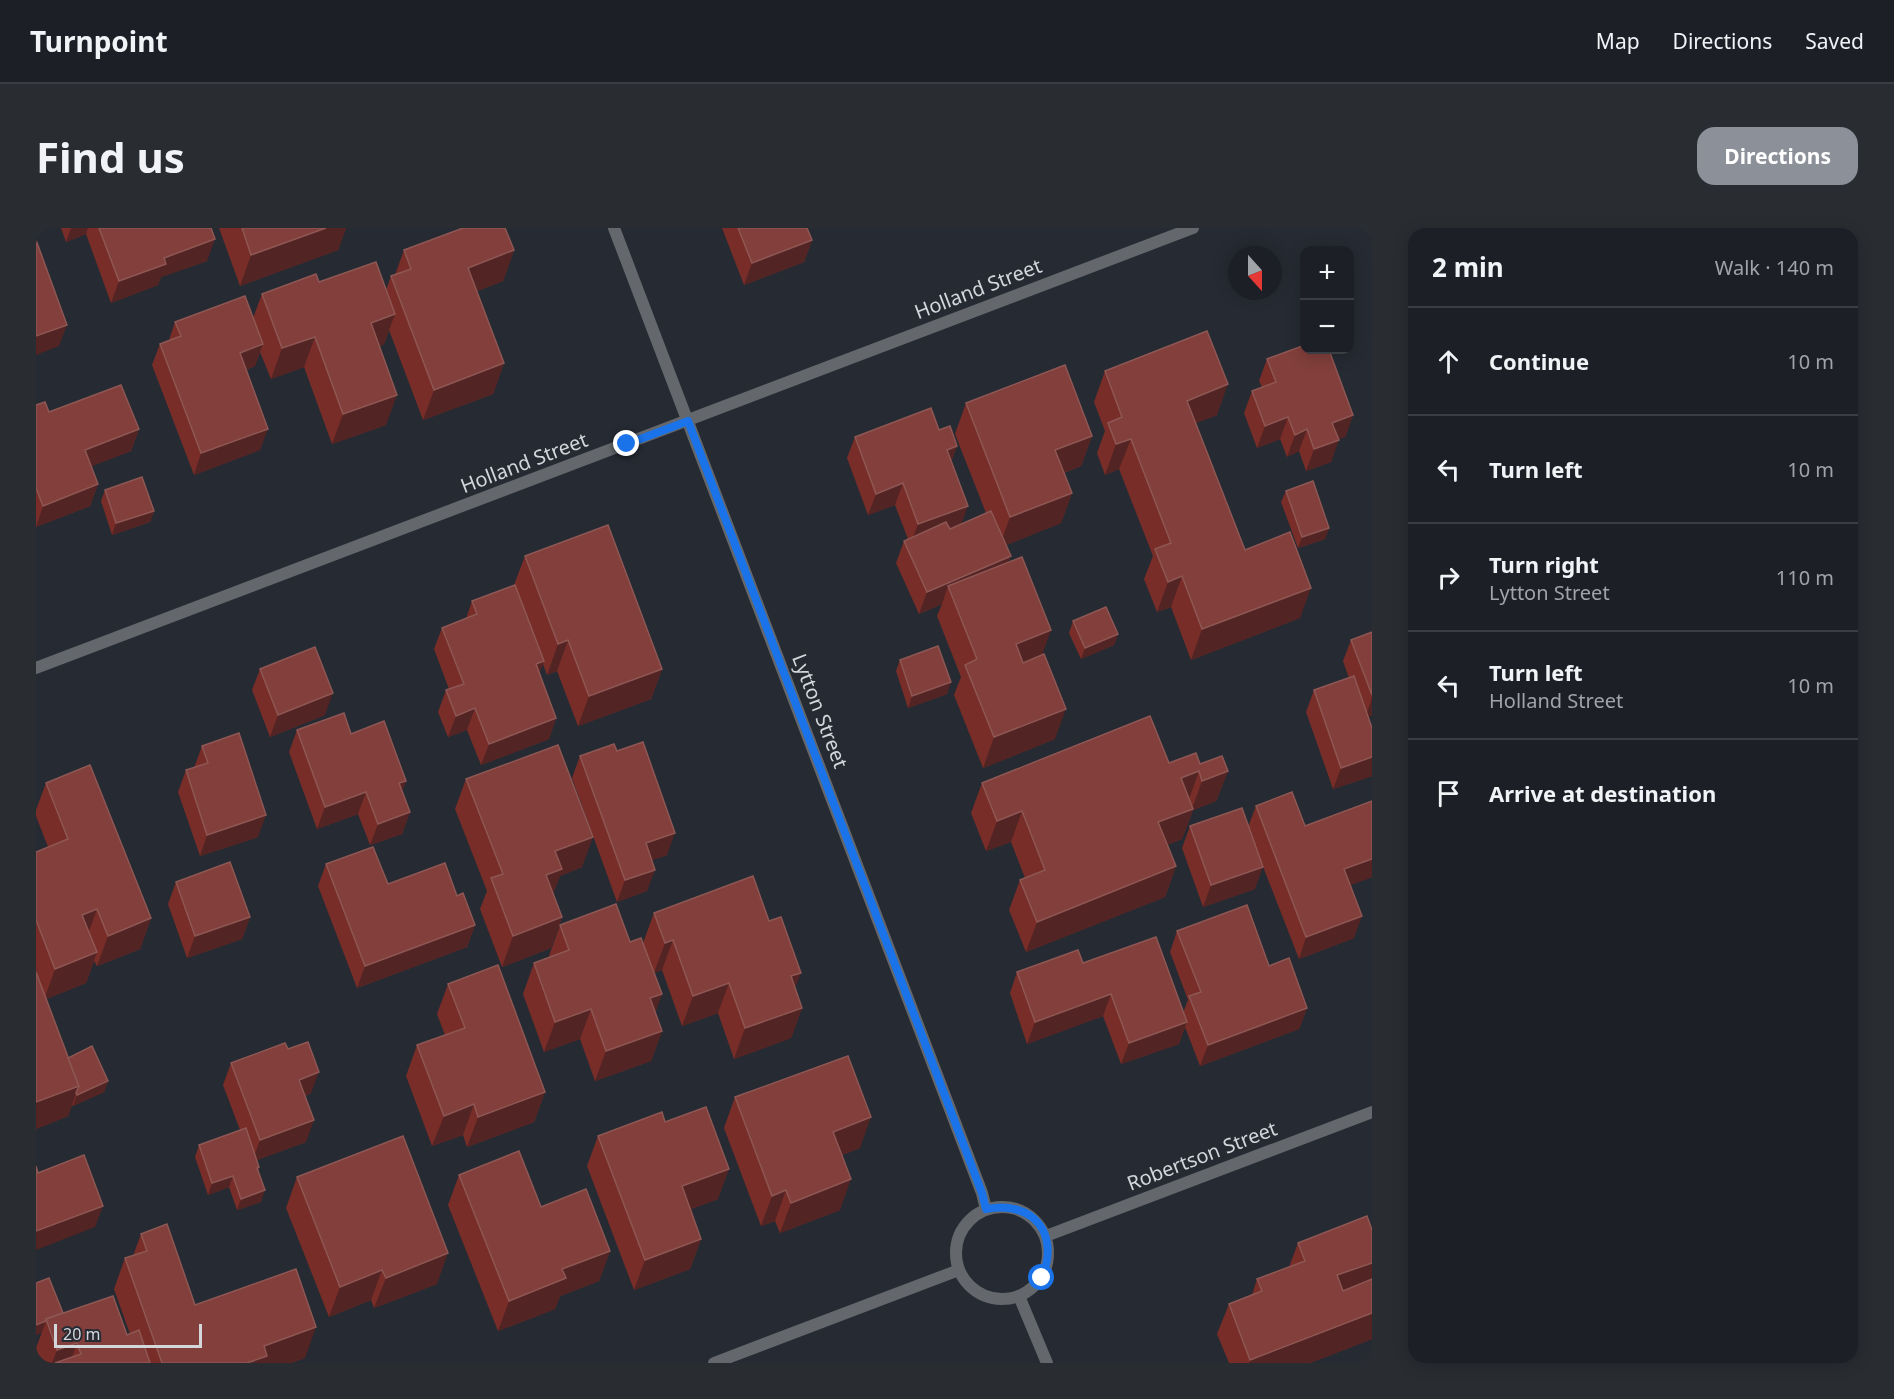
<!DOCTYPE html>
<meta charset="utf-8">
<style>
:root{--surface:#1c2026;--page:#292d32;--text:#f1f3f6;--muted:#a0a3a7;--line:#3a3e43;--accent:#8c9099}
body{margin:0;font-family:"Noto Sans",sans-serif;background:var(--page);color:var(--text)}
.controls{position:absolute;right:18px;top:18px;display:grid;overflow:hidden;border-radius:12px;box-shadow:0 3px 15px #0003}
.controls button{width:54px;height:54px;display:grid;place-items:center;padding:0;border:0;border-bottom:2px solid var(--line);background:var(--surface);color:var(--text);font:30px sans-serif}
.compass{position:absolute;left:1192px;top:18px;width:54px;height:54px;border-radius:50%;background:var(--surface);box-shadow:0 3px 15px #0003;rotate:159deg}
.scale{position:absolute;left:18px;bottom:15px;width:148px;box-sizing:border-box;padding-left:6px;border:3px solid #d3d6db;border-top:0;font-size:16px;line-height:21px;white-space:nowrap;color:#d3d6db;-webkit-text-stroke:4px #262b33;paint-order:stroke}
.stop{position:absolute;width:18px;height:18px;margin:-14px;border:4px solid #1a73e8;border-radius:50%;background:#fff}
.stop.end{background:#1a73e8;border-color:#fff;box-shadow:0 2px 6px #0008}
.list{margin:0;padding:0;list-style:none}
h2{display:flex;justify-content:space-between;align-items:center;height:78px;margin:0;padding:0 24px;font-size:26px}
h2 small{font-size:20px;font-weight:400;color:var(--muted)}
.list li{display:grid;grid-template-columns:39px 1fr auto;gap:18px;align-items:center;box-sizing:border-box;height:108px;padding:0 24px;border-top:2px solid var(--line)}
.list b{display:block;font-size:22px;white-space:nowrap}
.list p{margin:0;font-size:20px;white-space:nowrap;color:var(--muted)}
.list em{font-size:20px;font-style:normal;color:var(--muted)}
.icon{flex:none;width:33px;height:33px;fill:none;stroke:currentColor;stroke-width:2;stroke-linecap:round;stroke-linejoin:round}
.map{position:relative;flex:none;width:1336px;height:1135px;overflow:hidden;border-radius:18px}
header{display:flex;align-items:center;gap:36px;box-sizing:border-box;height:84px;padding:0 30px;background:var(--surface);border-bottom:2px solid var(--line)}
header strong{font-size:28px}
nav{display:flex;gap:33px;margin-inline-start:auto;font-size:21px}
.intro{display:flex;align-items:center;justify-content:space-between;box-sizing:border-box;height:144px;padding:0 36px}
h1{margin:0;font-size:42px}
.button{padding:15px 27px;border-radius:18px;background:var(--accent);color:#fff;font-size:21px;font-weight:700}
main{display:flex;gap:36px;padding:0 36px}
aside{flex:1;background:var(--surface);border-radius:18px;box-shadow:0 3px 15px #0003}
.map>svg:first-child{display:block}
.lines{fill:none;stroke-linecap:round;stroke-linejoin:round}
.minor{stroke:#64676b;stroke-width:12}
.wall{fill:#782d28}
.shaded-wall{fill:#532424}
.building{fill:#823f3b;stroke:#8e5754;stroke-width:1.5}
.route{stroke:#1a73e8;stroke-width:8}
.labels{text-anchor:middle;stroke-width:5;stroke-linejoin:round;paint-order:stroke}
.street-label{font-size:20px;fill:#d3d6db;stroke:#262b33}
</style>
<header>
<strong>Turnpoint</strong>
<nav><a>Map</a><a>Directions</a><a>Saved</a></nav>
</header>
<div class="intro"><h1>Find us</h1><a class="button">Directions</a></div>
<main>
<div class="map">
<svg width="1336" height="1135" viewBox="0 0 1336 1135">
<rect width="100%" height="100%" fill="#262b33"/>
<g class="lines">
<g class="minor">
<path d="M578,0l368,965 4,16"/>
<path d="M0,440l1157,-440"/>
<circle cx="966" cy="1025" r="46"/>
<path d="M1010,1008l326,-124"/>
<path d="M983,1068l28,67"/>
<path d="M678,1135l245,-93"/>
</g>
</g>
<g class="wall">
<path d="M25,0h150l-4,33 -46,16 -3,8 -47,18 -25,-69 -20,8z"/>
<path d="M183,0h127l-8,22 -98,36z"/>
<path d="M686,0h85l5,12 -8,22 -60,23z"/>
<path d="M368,22h110l-11,31 -26,10 27,72 -11,31 -70,26 -34,-90 -5,14 -4,2 6,79 -54,19 -28,-77 -33,12 -11,-27 -5,14 -9,4 14,80 -66,25 -42,-110 8,-21 9,-4 6,-18 78,-4 9,-24 57,-12 67,8 5,-14 4,-1z"/>
<path d="M1231,131l86,56 -8,22 -7,2 -7,23 -25,9 -7,-20 -12,6 -7,-18 -23,9 -13,-35 8,-22 10,-4 -3,-6z"/>
<path d="M1069,143l112,44 -21,8 49,127 55,68 -109,42 -20,-53 -14,5 -13,-33 9,-23 -34,-87 -14,6 -8,-22 8,-22 -11,-29z"/>
<path d="M930,175l126,33 -11,30 -17,7 8,20 -11,30 -55,22 2,17 34,93 13,84 -72,29 -29,-73 7,-18 -24,-61 5,-12 -23,10 -23,-51 8,-22 4,-2 -13,-34 -27,10 -21,-57 8,-21 84,-7 18,16 -6,16 10,62 25,-11 -31,-79z"/>
<path d="M0,177l13,7 90,17 -8,22 -40,15 7,18 -8,22 -54,21z"/>
<path d="M69,262l49,21 -4,11 -38,13 -11,-34z"/>
<path d="M1250,263l43,37 -4,11 -27,9 -17,-46z"/>
<path d="M489,328l137,113 -11,30 -73,27 -21,-55 -10,4 -4,-11 -4,9 17,45 -7,21 -68,26 -14,-35 -19,7 -10,-25 8,-22 3,-1 -15,-40 8,-21 24,-9 6,-18 42,-16z"/>
<path d="M1037,393l45,13 -4,11 -33,14 -12,-26z"/>
<path d="M1336,404v83l-4,2 4,40v19l-39,13 -27,-77 8,-22 35,-12 -6,-17 8,-21z"/>
<path d="M864,432l47,34 -39,14 -12,-37z"/>
<path d="M224,441l65,46 -55,22 -18,-47z"/>
<path d="M261,502l54,4 55,47 -4,10 8,21 -8,22 -32,11 -12,-31 -41,15 -28,-77z"/>
<path d="M166,518l56,91 -58,19 -22,-64 8,-22 8,-2z"/>
<path d="M581,523l50,104 -15,5 -5,31 -30,11 -45,-124 8,-22z"/>
<path d="M1133,535l31,1 28,7 -12,30 -23,9 -11,29 -15,6 9,21 -11,31 -139,55 -17,-42 11,-30 5,-2 -14,-36 -25,9 -15,-38 11,-30z"/>
<path d="M430,551l116,88 -22,9 -7,17 9,24 -11,31 -49,19 -22,-58 7,-18 -32,-82z"/>
<path d="M10,555l105,135 -11,31 -43,17 -3,-5 -8,22 -40,16 22,59 40,23 -4,11 -31,14 -1,-1 -4,11 -32,13v-277l12,-5 -12,-31v-6z"/>
<path d="M1336,573v76l-22,8 4,53 -55,21 -44,-113v43l-52,18 -21,-59 8,-22 58,1 8,-21 49,20z"/>
<path d="M290,636l62,20 69,12 18,29 -8,22 -110,41 -39,-102z"/>
<path d="M140,654l74,35 -8,22 -55,19 -19,-54z"/>
<path d="M618,685l115,8 33,87 -11,30 -57,21 -16,-46 -36,13 -20,-56 -8,3 8,21 -7,17 7,20 -11,30 -56,20 -15,-42 -36,13 -21,-58 11,-31 16,-6 -1,-1 11,-31 70,17 13,1z"/>
<path d="M1141,703l92,35 38,42 -8,21 -99,37 -15,-39 -6,17 -58,20 -18,-48 -76,28 -17,-51 7,-21 66,-9 100,50 5,-13 -18,-48z"/>
<path d="M412,756l97,108 -11,30 -67,25 -4,-12 -31,11 -26,-70 11,-31 28,-10 -8,-21z"/>
<path d="M252,821l23,44 -6,3 1,46 -49,18 2,7 -1,4 3,31 -24,8 -8,-23 -21,8 -13,-38 4,-12 41,-15 -17,-45 8,-22z"/>
<path d="M699,869l125,51 -18,7 -2,55 -60,23 -5,-12 -14,5 -37,-98z"/>
<path d="M629,894l53,77 -27,10 10,30 -11,30 -56,21 -47,-124 11,-30z"/>
<path d="M423,947l82,32 69,44 -11,30 -39,15 -5,13 -57,22 -50,-126z"/>
<path d="M261,949l140,107 -63,24 -3,-8 -42,17 -43,-109z"/>
<path d="M1336,1002v109l-62,24h-81l-12,-29 12,-30 23,-9 5,-16 32,-12 9,-24z"/>
<path d="M105,1006l54,71 110,53 -14,5h-251l-4,-11v-4l6,-16 -6,3v-52l27,30 64,22 3,-1 -16,-45 11,-31 8,-2z"/>
</g>
<g class="shaded-wall">
<path d="M35,0h17l-2,6 -20,8z"/>
<path d="M290,0h20l-8,22 -98,36 11,-31z"/>
<path d="M179,11l-8,22 -46,16 -3,8 -47,18 8,-22 45,-23z"/>
<path d="M776,12l-8,22 -60,23 8,-22z"/>
<path d="M478,22l-11,31 -46,17 11,-30z"/>
<path d="M359,86l-11,30 -24,9 11,-30z"/>
<path d="M31,97l-8,21 -23,9v-19z"/>
<path d="M279,109l-11,30 -33,12 11,-31z"/>
<path d="M227,116l-8,22 -23,9 8,-22z"/>
<path d="M468,135l-11,31 -70,26 11,-30z"/>
<path d="M1192,156l-11,31 -41,16 11,-30z"/>
<path d="M361,167l-11,30 -54,19 11,-30z"/>
<path d="M1317,187l-8,22 -21,7 8,-21z"/>
<path d="M1252,189l-8,22 -23,9 8,-22z"/>
<path d="M103,201l-8,22 -54,21 8,-22z"/>
<path d="M232,201l-8,21 -66,25 7,-22z"/>
<path d="M1271,201l-8,22 -12,6 8,-22z"/>
<path d="M1056,208l-11,30 -37,14 11,-30z"/>
<path d="M1095,211l-12,30 -14,6 11,-31z"/>
<path d="M1303,212l-8,22 -25,9 8,-22z"/>
<path d="M921,218l-8,21 -2,-17z"/>
<path d="M867,255l-8,22 -27,10 8,-21z"/>
<path d="M62,256l-8,22 -54,21 7,-21z"/>
<path d="M1036,265l-11,30 -62,25 11,-31z"/>
<path d="M932,278l-8,22 -50,18 8,-22z"/>
<path d="M118,283l-4,11 -38,13 4,-12z"/>
<path d="M1293,300l-4,11 -27,9 4,-11z"/>
<path d="M975,328l-8,21 -55,9 -6,18 -23,10 8,-22z"/>
<path d="M1146,348l-11,31 -14,5 11,-30z"/>
<path d="M1275,360l-11,30 -109,42 11,-31z"/>
<path d="M1015,402l-11,31 -35,14 11,-31z"/>
<path d="M1082,406l-4,11 -33,14 4,-11z"/>
<path d="M532,412l-11,31 -10,4 11,-31z"/>
<path d="M508,433l-8,21v-18z"/>
<path d="M626,441l-11,30 -73,27 11,-30z"/>
<path d="M915,454l-4,12 -39,14 4,-12z"/>
<path d="M297,465l-8,22 -55,22 8,-22z"/>
<path d="M1336,470v17l-7,3z"/>
<path d="M439,480l-8,22 -19,7 8,-21z"/>
<path d="M1030,481l-11,30 -72,29 11,-31z"/>
<path d="M520,490l-7,21 -68,26 8,-21z"/>
<path d="M1336,529v19l-39,13 8,-21z"/>
<path d="M1163,543l-11,31 -7,-24z"/>
<path d="M1192,543l-12,30 -23,9 -11,29 -35,14 11,-31 34,-13 10,-28z"/>
<path d="M370,553l-8,21 1,-19z"/>
<path d="M330,564l-8,22 -41,15 8,-22z"/>
<path d="M986,583l-11,31 -25,9 11,-30z"/>
<path d="M374,584l-8,22 -32,11 8,-21z"/>
<path d="M230,587l-8,22 -58,19 7,-21z"/>
<path d="M639,605l-8,22 -29,10 8,-22z"/>
<path d="M557,609l-11,30 -22,9 -9,23 -16,6 20,-54z"/>
<path d="M1336,631v18l-36,14 8,-22z"/>
<path d="M1140,638l-11,31 -139,55 11,-30z"/>
<path d="M1227,639l-8,22 -52,18 8,-22z"/>
<path d="M619,642l-8,21 -30,11 8,-22z"/>
<path d="M61,681l-11,31 -4,-25z"/>
<path d="M1326,688l-8,22 -55,21 7,-22z"/>
<path d="M214,689l-8,22 -55,19 8,-22z"/>
<path d="M526,689l-11,31 -49,19 11,-31z"/>
<path d="M115,690l-11,31 -43,17 11,-30z"/>
<path d="M439,697l-8,22 -110,41 8,-22z"/>
<path d="M637,712l-11,30 -8,3 11,-30z"/>
<path d="M61,724l-11,31 -42,17 11,-31z"/>
<path d="M765,745l-12,30 2,-27z"/>
<path d="M693,755l-11,30 -36,13 11,-30z"/>
<path d="M626,766l-11,31 -1,-27z"/>
<path d="M1075,766l-8,22 -76,28 8,-22z"/>
<path d="M766,780l-11,30 -57,21 11,-31z"/>
<path d="M1271,780l-8,21 -99,37 8,-21z"/>
<path d="M555,781l-11,30 -36,13 11,-30z"/>
<path d="M1151,794l-8,22 -58,20 8,-21z"/>
<path d="M626,803l-11,30 -56,20 11,-30z"/>
<path d="M283,844l-8,21 -20,8 8,-21z"/>
<path d="M72,853l-4,11 -31,14 4,-11z"/>
<path d="M43,858l-11,30 -32,13v-27z"/>
<path d="M509,864l-11,30 -67,25 11,-30z"/>
<path d="M438,876l-11,31 -31,11 12,-30z"/>
<path d="M835,889l-11,31 -38,14 11,-30z"/>
<path d="M278,892l-8,22 -54,20 8,-22z"/>
<path d="M693,941l-11,30 -47,17 11,-30z"/>
<path d="M197,948l-4,11 -21,8 4,-12z"/>
<path d="M815,951l-11,31 -60,23 11,-30z"/>
<path d="M229,962l-4,12 -24,8 4,-11z"/>
<path d="M750,962l-11,31 -14,5 11,-30z"/>
<path d="M67,978l-8,21 -59,23v-19z"/>
<path d="M665,1011l-11,30 -56,21 11,-30z"/>
<path d="M574,1023l-11,30 -39,15 -5,13 -57,22 11,-30 53,-32z"/>
<path d="M412,1025l-11,31 -63,24 12,-30z"/>
<path d="M1336,1035v26l-46,17 11,-31z"/>
<path d="M346,1042l-11,30 -42,17 11,-30z"/>
<path d="M1336,1085v26l-62,24h-61l1,-3z"/>
<path d="M10,1093l-4,11 -6,3v-10z"/>
<path d="M280,1099l-11,31 -14,5h-44l17,-17z"/>
<path d="M41,1115l-7,20h-18l5,-13z"/>
</g>
<g class="building">
<path d="M63,0h112l4,11 -51,19 2,6 -47,17z"/>
<path d="M206,0h84l-75,27z"/>
<path d="M427,0h42l9,22 -46,18 36,95 -70,27 -43,-114 20,-7 -7,-19z"/>
<path d="M702,0h69l5,12 -60,23z"/>
<path d="M0,12l31,85 -31,11z"/>
<path d="M340,34l19,52 -24,9 26,72 -54,19 -28,-77 -33,11 -20,-54 54,-20 3,8z"/>
<path d="M209,68l18,48 -23,9 28,76 -67,24 -41,-109 21,-8 -6,-14z"/>
<path d="M1171,103l21,53 -41,17 58,149 45,-18 21,56 -109,41 -20,-53 -14,6 -13,-33 16,-6 -40,-104 -15,5 -8,-21 14,-6 -17,-46z"/>
<path d="M1269,117v5h24l24,65 -21,8 7,17 -25,9 -7,-20 -12,6 -7,-18 -23,9 -13,-35 24,-9 -9,-23z"/>
<path d="M1029,137l27,71 -37,14 17,43 -62,24 -44,-114z"/>
<path d="M85,157l18,44 -54,21 13,34 -55,22 -7,-18v-83l9,-3 4,10z"/>
<path d="M895,180l8,22 11,-4 7,20 -10,4 21,56 -50,18 -15,-41 -27,11 -21,-57z"/>
<path d="M106,249l12,34 -38,12 -11,-33z"/>
<path d="M1277,253l16,47 -27,9 -16,-46z"/>
<path d="M955,283l20,45 -84,36 -23,-51 42,-19 4,7z"/>
<path d="M572,297l54,144 -73,27 -21,-56 -10,4 -33,-88z"/>
<path d="M986,329l29,73 -35,14 7,19 21,-9 22,55 -72,28 -29,-72 12,-6 -29,-73z"/>
<path d="M479,357l29,76 -8,3 20,54 -67,26 -14,-36 -19,8 -10,-26 18,-6 -22,-56 35,-14 -5,-13z"/>
<path d="M1070,379l12,27 -33,14 -12,-27z"/>
<path d="M1336,404v63l-21,-55z"/>
<path d="M902,418l13,36 -39,14 -12,-36z"/>
<path d="M279,419l18,46 -55,22 -18,-46z"/>
<path d="M1318,448l18,52v29l-31,11 -27,-78z"/>
<path d="M308,485l7,21 33,-13 22,60 -7,2 11,29 -32,12 -12,-32 -41,15 -28,-77z"/>
<path d="M1114,488l19,47 27,-10 4,11 22,-8 6,15 -26,10 -3,-10 -18,7 12,31 -35,13 18,44 -139,56 -17,-42 25,-10 -23,-59 -25,10 -15,-38z"/>
<path d="M203,505l27,82 -59,20 -21,-65 22,-7 -6,-17z"/>
<path d="M607,514l32,91 -29,10 9,27 -30,10 -45,-124 34,-12 3,7z"/>
<path d="M522,517l35,92 -38,14 7,18 -16,6 16,42 -49,19 -22,-58 12,-4 -37,-95z"/>
<path d="M54,537l61,153 -43,18 -11,-27 -15,6 15,37 -42,17 -19,-49v-68l32,-13 -22,-56z"/>
<path d="M1256,564l13,34 67,-25v58l-28,10 18,47 -56,21 -50,-131z"/>
<path d="M1206,580l21,59 -52,18 -21,-59z"/>
<path d="M337,619l15,37 57,-21 12,33 6,-3 12,32 -110,41 -39,-102z"/>
<path d="M194,634l20,55 -55,19 -19,-54z"/>
<path d="M717,648l16,45 12,-4 20,56 -10,3 11,32 -57,20 -16,-45 -36,13 -20,-56 -8,3 -11,-30z"/>
<path d="M580,676l14,38 11,-4 21,56 -12,4 12,33 -56,20 -15,-42 -36,13 -21,-59 35,-13 -9,-25z"/>
<path d="M1211,677l22,61 20,-8 18,50 -99,37 -19,-49 12,-4 -24,-61z"/>
<path d="M1120,709l31,85 -58,21 -18,-49 -76,28 -18,-50 61,-22 5,13z"/>
<path d="M462,737l47,127 -67,25 -4,-13 -30,12 -27,-71 48,-17 -17,-44z"/>
<path d="M0,744l43,114 -43,16z"/>
<path d="M272,814l11,30 -20,8 15,40 -54,20 -29,-77 54,-20 3,6z"/>
<path d="M56,818l16,35 -31,14 -1,-2 3,-7 -11,-28z"/>
<path d="M812,828l23,61 -38,15 18,47 -60,24 -5,-13 -14,6 -37,-99z"/>
<path d="M670,879l23,62 -47,17 19,53 -56,21 -47,-124 64,-24 3,10z"/>
<path d="M210,900l13,39 -2,1 8,22 -24,9 -8,-23 -21,7 -13,-38z"/>
<path d="M367,908l45,117 -62,25 -4,-8 -42,17 -43,-110z"/>
<path d="M483,923l22,56 45,-18 24,62 -48,18 4,9 -57,23 -50,-126z"/>
<path d="M48,927l19,51 -67,25v-65l2,7z"/>
<path d="M1331,988l5,14v33l-35,12 6,16 29,-12v34l-122,47 -21,-56 33,-13 -5,-12 48,-18 -7,-18z"/>
<path d="M131,996l28,81 101,-36 20,58 -52,19 3,10 -20,7h-85l-37,-105 22,-7 -6,-17z"/>
<path d="M13,1050l14,35 -17,6v2l-10,4v-42z"/>
<path d="M77,1068l14,39 12,-5 11,33h-95l26,-9 -4,-11 -20,7 -11,-31z"/>
</g>
<g class="lines">
<path class="route" d="M591,216l61,-23 294,772 4,16c48,-9 74,25 56,69"/>
</g>
<g class="labels">
<g class="street-label">
<text transform="translate(942 61) rotate(-21)" y="7">Holland Street</text>
<text transform="translate(488 235) rotate(-21)" y="7">Holland Street</text>
<text transform="translate(784 483) rotate(69)" y="7">Lytton Street</text>
<text transform="translate(1166 928) rotate(-21)" y="7">Robertson Street</text>
</g>
</g>
</svg>
<div class="controls">
<button>+</button>
<button>−</button>
</div>
<svg class="compass" viewBox="-18 -18 36 36"><path d="M0-13l5 13h-10z" fill="#e53935"/><path d="M0 13l5-13h-10z" fill="#a0a3a7"/></svg>
<div class="scale">20 m</div>
<div class="stop" style="left:1006px;top:1050px"></div>
<div class="stop end" style="left:591px;top:216px"></div>
</div>
<aside>
<h2>2 min<small>Walk · 140 m</small></h2>
<ul class="list">
<li><svg class="icon" aria-label="ahead" viewBox="0 0 24 24"><path d="M12 20V5M6 11l6-6 6 6"/></svg><div><b>Continue</b></div><em>10 m</em></li>
<li><svg class="icon" aria-label="left" viewBox="0 0 24 24"><path d="M17 20v-9H6M10 6l-5 5 5 5"/></svg><div><b>Turn left</b></div><em>10 m</em></li>
<li><svg class="icon" aria-label="right" viewBox="0 0 24 24"><path d="M7 20v-9h11M14 6l5 5-5 5"/></svg><div><b>Turn right</b><p>Lytton Street</p></div><em>110 m</em></li>
<li><svg class="icon" aria-label="left" viewBox="0 0 24 24"><path d="M17 20v-9H6M10 6l-5 5 5 5"/></svg><div><b>Turn left</b><p>Holland Street</p></div><em>10 m</em></li>
<li><svg class="icon" aria-label="arrive" viewBox="0 0 24 24"><path d="M6 21V4h12l-3 4 3 4H6"/></svg><div><b>Arrive at destination</b></div></li>
</ul>
</aside>
</main>
